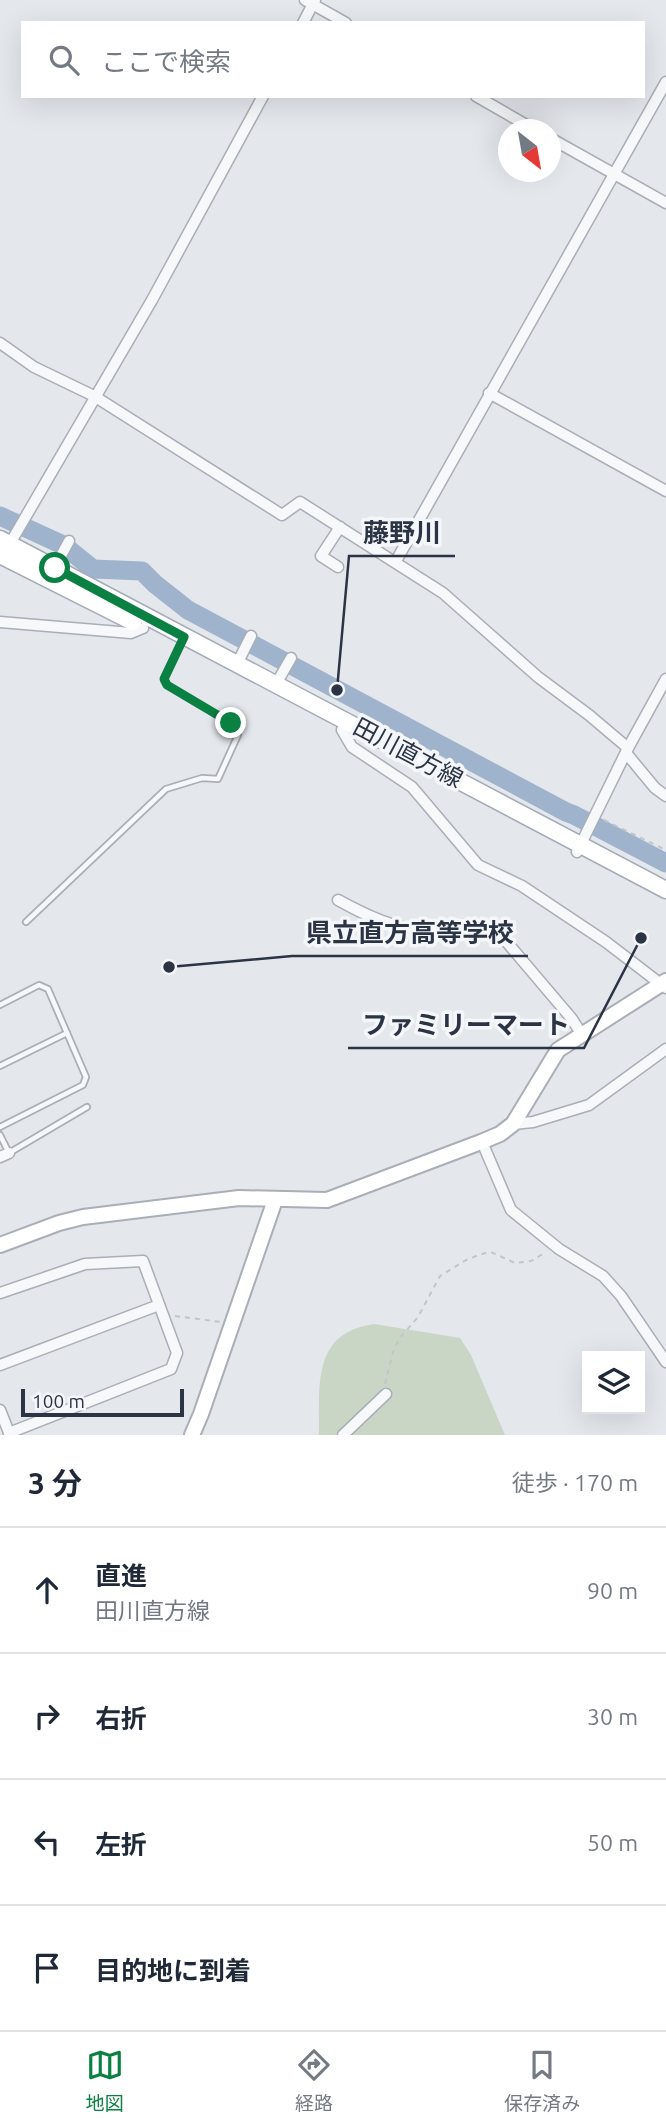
<!DOCTYPE html>
<html lang="ja">
<meta charset="utf-8">
<style>
:root{--surface:#fff;--page:#f6f6f7;--text:#1f2937;--muted:#747a83;--line:#e0e1e3;--accent:#0b8043}
body{margin:0;font-family:Ubuntu,"Noto Sans JP",sans-serif;background:var(--page);color:var(--text)}
.controls{position:absolute;right:21px;bottom:21px;display:grid;overflow:hidden;border-radius:0px;box-shadow:0 7px 28px #0002}
.controls button{width:63px;height:63px;display:grid;place-items:center;padding:0;border:0;border-bottom:2px solid var(--line);background:var(--surface);color:var(--text);font:35px sans-serif}
.compass{position:absolute;left:498px;top:119px;width:63px;height:63px;border-radius:50%;background:var(--surface);box-shadow:0 7px 28px #0002;rotate:149deg}
.scale{position:absolute;left:21px;bottom:18px;width:163px;box-sizing:border-box;padding-left:7px;border:4px solid #2b3445;border-top:0;font-size:19px;line-height:24px;white-space:nowrap;color:#2b3445;-webkit-text-stroke:5px #f4f6f9;paint-order:stroke}
.stop{position:absolute;width:21px;height:21px;margin:-16px;border:5px solid #0b8043;border-radius:50%;background:#fff}
.stop.end{background:#0b8043;border-color:#fff;box-shadow:0 2px 7px #0008}
.list{margin:0;padding:0;list-style:none}
h2{display:flex;justify-content:space-between;align-items:center;height:91px;margin:0;padding:0 28px;font-size:30px}
h2 small{font-size:23px;font-weight:400;color:var(--muted)}
.list li{display:grid;grid-template-columns:46px 1fr auto;gap:21px;align-items:center;box-sizing:border-box;height:126px;padding:0 28px;border-top:2px solid var(--line)}
.list b{display:block;font-size:26px;white-space:nowrap}
.list p{margin:0;font-size:23px;white-space:nowrap;color:var(--muted)}
.list em{font-size:23px;font-style:normal;color:var(--muted)}
.icon{flex:none;width:38px;height:38px;fill:none;stroke:currentColor;stroke-width:2;stroke-linecap:round;stroke-linejoin:round}
.map{position:relative;flex:none;width:666px;height:1435px;overflow:hidden}
.search{position:absolute;background:var(--surface);box-shadow:0 7px 28px #0002;left:21px;right:21px;top:21px;height:77px;display:flex;align-items:center;gap:18px;box-sizing:border-box;padding:0 24px;border-radius:0px;color:var(--muted);font-size:26px}
.sheet{height:595px;background:var(--surface)}
nav{display:flex;justify-content:space-around;align-items:center;box-sizing:border-box;height:98px;border-top:2px solid var(--line);background:var(--surface);font-size:19px;color:var(--muted)}
nav a{display:grid;justify-items:center;gap:4px}
nav .on{color:var(--accent)}
.map>svg:first-child{display:block}
.green{fill:#c9d6c5}
.lines{fill:none;stroke-linecap:round;stroke-linejoin:round}
.river{stroke:#9fb4cc;stroke-width:19}
.lane-casing{stroke:#a9aeb7;stroke-width:8}
.street-casing{stroke:#a9aeb7;stroke-width:13}
.secondary-casing{stroke:#a9aeb7;stroke-width:18}
.primary-casing{stroke:#a3abb8;stroke-width:19}
.path{stroke:#c2c5cb;stroke-width:2;stroke-dasharray:5 5;stroke-linecap:butt}
.lane{stroke:#f7f8fa;stroke-width:4.5}
.street{stroke:#f7f8fa;stroke-width:10}
.secondary{stroke:#fff;stroke-width:14}
.primary{stroke:#fff;stroke-width:16}
.route{stroke:#0b8043;stroke-width:9}
.labels{text-anchor:middle;stroke-width:7;stroke-linejoin:round;paint-order:stroke}
.street-label{font-size:24px;fill:#2b3445;stroke:#f4f6f9}
.leader{fill:none;stroke:#2b3445;stroke-width:2.5}
.callout-dot{fill:#2b3445;stroke:#f4f6f9;stroke-width:2.5}
.callout-label{font-size:26px;text-anchor:middle;font-weight:bold;fill:#2b3445;stroke:#f4f6f9;stroke-width:7;stroke-linejoin:round;paint-order:stroke}
</style>
<div class="map">
<svg width="666" height="1435" viewBox="0 0 666 1435">
<rect width="100%" height="100%" fill="#e4e7ec"/>
<path class="green" d="M374,1324l86,14 11,17 34,80h-186c1,-49 -8,-102 55,-111z"/>
<g class="lines">
<path class="river" d="M0,516l63,29 30,24 49,2 13,13 33,26 378,202 8,3 92,48"/>
<g class="lane-casing">
<g id="lane">
<path d="M26,922l140,-133 36,-11 16,1 20,-44 -7,-12 -64,-38 -3,-6 18,-38"/>
<path d="M0,1005l39,-20 9,4 38,88 -3,8 -83,42"/>
<path d="M0,1066l67,-33"/>
<path d="M0,1135l9,18 78,-46"/>
</g>
</g>
<g class="street-casing">
<g id="street">
<path d="M305,0l41,23"/>
<path d="M303,23l12,-23"/>
<path d="M476,96l59,34"/>
<path d="M550,138l116,65"/>
<path d="M0,343l34,24 60,29 188,119 18,-13 143,91 95,84 51,38 39,33"/>
<path d="M489,393l177,98"/>
<path d="M8,547l144,-247 111,-204"/>
<path d="M396,561l270,-479"/>
<path d="M55,567l14,-26"/>
<path d="M338,567l-17,-11 19,-29"/>
<path d="M0,622l131,11 12,-5"/>
<path d="M237,664l14,-28"/>
<path d="M276,684l15,-26"/>
<path d="M347,721l-5,9 10,17 60,40 66,78 44,21 84,56 60,46"/>
<path d="M626,753l29,35 11,8"/>
<path d="M577,852l51,-104 38,-69"/>
<path d="M338,900c20,11 52,28 75,28 28,0 54,-6 81,-1l78,92 10,16"/>
<path d="M513,1124l20,-2 56,-17 77,-56"/>
<path d="M485,1149l26,61 48,39 44,27 18,20 45,66"/>
<path d="M0,1157l9,-4"/>
<path d="M0,1293l85,-29 58,-3 34,92 -6,16 -162,64"/>
<path d="M0,1365l159,-60"/>
<path d="M0,1410l10,25"/>
<path d="M343,1435l43,-41"/>
</g>
</g>
<g class="secondary-casing">
<g id="secondary">
<path d="M0,1245l59,-22 24,-6 156,-19 88,2 154,-58 19,-8 13,-10 45,-74 108,-69"/>
<path d="M192,1435l9,-21 74,-214"/>
</g>
</g>
<g class="primary-casing">
<g id="primary">
<path d="M0,539l666,351"/>
<path d="M0,555l133,67"/>
</g>
</g>
<g class="path">
<path d="M604,820l62,30"/>
<path d="M175,1316l46,6"/>
<path d="M385,1384l8,-32 6,-13 19,-22 22,-41 26,-16 15,-6 10,-2 24,11 16,-2 15,-9"/>
</g>
<use href="#lane" class="lane"/>
<use href="#street" class="street"/>
<use href="#secondary" class="secondary"/>
<use href="#primary" class="primary"/>
</g>
<g class="lines">
<path class="route" d="M55,568l129,69 -20,42 3,6 64,38"/>
</g>
<g class="labels">
<g class="street-label">
<text transform="translate(408 753) rotate(28)" y="8">田川直方線</text>
</g>
</g>
<path class="leader" d="M337 690L349 556H455M169 967L292 956H528M641 938L584 1048H348"/>
<g class="callout-dot">
<circle cx="337" cy="690" r="7"/>
<circle cx="169" cy="967" r="7"/>
<circle cx="641" cy="938" r="7"/>
</g>
<g class="callout-label">
<text x="402" y="542">藤野川</text>
<text x="410" y="942">県立直方高等学校</text>
<text x="466" y="1034">ファミリーマート</text>
</g>
</svg>
<div class="controls">
<button><svg class="icon" aria-label="layers" viewBox="0 0 24 24"><path d="M12 4l9 5-9 5-9-5zM3 14l9 5 9-5"/></svg></button>
</div>
<svg class="compass" viewBox="-18 -18 36 36"><path d="M0-13l5 13h-10z" fill="#e53935"/><path d="M0 13l5-13h-10z" fill="#747a83"/></svg>
<div class="scale">100 m</div>
<div class="stop" style="left:55px;top:568px"></div>
<div class="stop end" style="left:231px;top:723px"></div>
<div class="search"><svg class="icon" aria-label="search" viewBox="0 0 24 24"><circle cx="10" cy="10" r="6"/><path d="M15 15l6 6"/></svg>ここで検索</div>
</div>
<section class="sheet">
<h2>3 分<small>徒歩 · 170 m</small></h2>
<ul class="list">
<li><svg class="icon" aria-label="ahead" viewBox="0 0 24 24"><path d="M12 20V5M6 11l6-6 6 6"/></svg><div><b>直進</b><p>田川直方線</p></div><em>90 m</em></li>
<li><svg class="icon" aria-label="right" viewBox="0 0 24 24"><path d="M7 20v-9h11M14 6l5 5-5 5"/></svg><div><b>右折</b></div><em>30 m</em></li>
<li><svg class="icon" aria-label="left" viewBox="0 0 24 24"><path d="M17 20v-9H6M10 6l-5 5 5 5"/></svg><div><b>左折</b></div><em>50 m</em></li>
<li><svg class="icon" aria-label="arrive" viewBox="0 0 24 24"><path d="M6 21V4h12l-3 4 3 4H6"/></svg><div><b>目的地に到着</b></div></li>
</ul>
</section>
<nav>
<a class="on"><svg class="icon" aria-label="map" viewBox="0 0 24 24"><path d="M3 6l6-2 6 2 6-2v14l-6 2-6-2-6 2zM9 4v14M15 6v14"/></svg>地図</a>
<a><svg class="icon" aria-label="directions" viewBox="0 0 24 24"><path d="M12 3l9 9-9 9-9-9zM9 14v-3h6M13 9l2 2-2 2"/></svg>経路</a>
<a><svg class="icon" aria-label="saved" viewBox="0 0 24 24"><path d="M7 4h10v16l-5-4-5 4z"/></svg>保存済み</a>
</nav>
